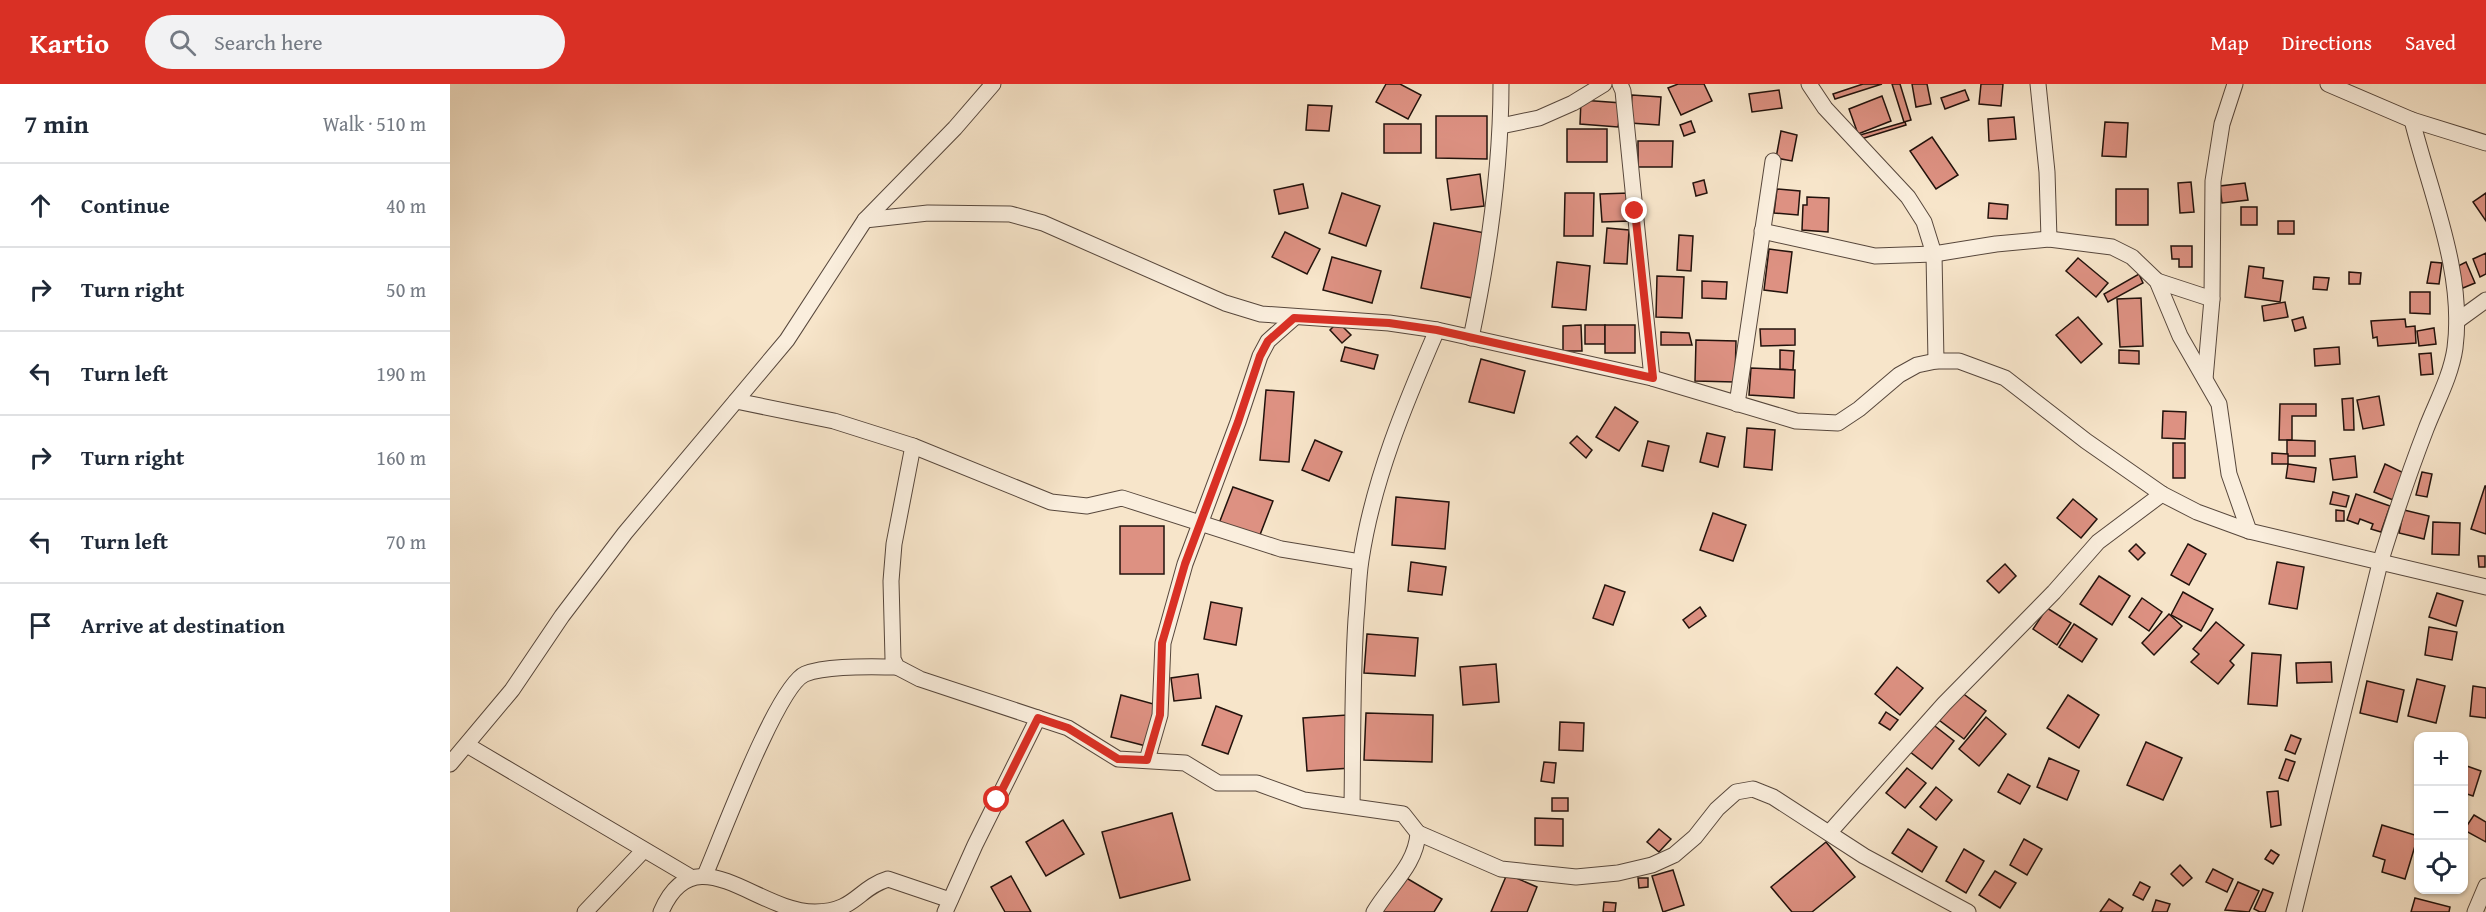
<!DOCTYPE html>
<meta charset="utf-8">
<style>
:root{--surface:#fff;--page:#f2f2f3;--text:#1f2937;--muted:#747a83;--line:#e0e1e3;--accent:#d93025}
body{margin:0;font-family:"Gentium Book Plus",serif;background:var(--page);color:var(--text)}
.controls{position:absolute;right:18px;bottom:18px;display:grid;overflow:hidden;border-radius:12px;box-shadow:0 2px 4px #0004}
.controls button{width:54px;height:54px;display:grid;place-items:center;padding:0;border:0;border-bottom:2px solid var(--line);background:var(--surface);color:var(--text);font:30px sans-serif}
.stop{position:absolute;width:18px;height:18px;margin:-14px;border:4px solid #d93025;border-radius:50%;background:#fff}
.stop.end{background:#d93025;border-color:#fff;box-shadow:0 2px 6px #0008}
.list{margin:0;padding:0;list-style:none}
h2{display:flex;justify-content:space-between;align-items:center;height:78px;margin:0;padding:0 24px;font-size:26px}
h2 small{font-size:20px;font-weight:400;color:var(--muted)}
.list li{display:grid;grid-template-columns:39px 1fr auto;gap:18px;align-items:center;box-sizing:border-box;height:84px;padding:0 24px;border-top:2px solid var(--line)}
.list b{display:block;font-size:22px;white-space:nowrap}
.list em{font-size:20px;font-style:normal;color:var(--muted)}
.icon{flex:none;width:33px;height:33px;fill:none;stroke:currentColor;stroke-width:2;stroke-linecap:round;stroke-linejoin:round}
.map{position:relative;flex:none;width:2036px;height:828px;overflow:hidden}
header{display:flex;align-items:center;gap:36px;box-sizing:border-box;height:84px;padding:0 30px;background:var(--accent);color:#fff}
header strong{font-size:28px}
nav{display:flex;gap:33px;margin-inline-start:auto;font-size:21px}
.search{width:420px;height:54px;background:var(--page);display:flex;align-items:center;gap:15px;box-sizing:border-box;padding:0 21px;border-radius:33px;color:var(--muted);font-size:22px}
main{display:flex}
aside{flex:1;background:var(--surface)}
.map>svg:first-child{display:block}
.building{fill:#dd9182;stroke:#22120c;stroke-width:1.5}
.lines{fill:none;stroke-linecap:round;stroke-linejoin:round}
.street-casing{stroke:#57473c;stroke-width:17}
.street{stroke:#faeedd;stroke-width:15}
.route{stroke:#d93025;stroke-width:8}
</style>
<header>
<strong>Kartio</strong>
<div class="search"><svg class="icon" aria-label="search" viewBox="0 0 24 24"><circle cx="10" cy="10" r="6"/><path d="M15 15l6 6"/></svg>Search here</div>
<nav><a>Map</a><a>Directions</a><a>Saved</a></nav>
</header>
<main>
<aside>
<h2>7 min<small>Walk · 510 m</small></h2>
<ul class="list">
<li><svg class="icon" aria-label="ahead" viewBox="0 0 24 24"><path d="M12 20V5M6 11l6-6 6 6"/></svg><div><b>Continue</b></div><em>40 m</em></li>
<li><svg class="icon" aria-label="right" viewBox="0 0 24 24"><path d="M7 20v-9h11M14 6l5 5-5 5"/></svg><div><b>Turn right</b></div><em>50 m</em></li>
<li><svg class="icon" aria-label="left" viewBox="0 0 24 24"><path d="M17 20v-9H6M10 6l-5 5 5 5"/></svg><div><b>Turn left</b></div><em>190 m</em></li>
<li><svg class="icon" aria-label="right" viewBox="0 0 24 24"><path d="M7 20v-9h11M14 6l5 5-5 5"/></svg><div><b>Turn right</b></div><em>160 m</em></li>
<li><svg class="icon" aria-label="left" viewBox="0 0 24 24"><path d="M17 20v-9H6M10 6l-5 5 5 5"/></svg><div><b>Turn left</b></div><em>70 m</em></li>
<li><svg class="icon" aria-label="arrive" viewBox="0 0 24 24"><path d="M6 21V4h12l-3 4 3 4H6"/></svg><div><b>Arrive at destination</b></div></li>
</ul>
</aside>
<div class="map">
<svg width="2036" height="828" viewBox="0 0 2036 828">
<rect width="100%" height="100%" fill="#f7e5ca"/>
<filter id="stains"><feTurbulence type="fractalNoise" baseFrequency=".00333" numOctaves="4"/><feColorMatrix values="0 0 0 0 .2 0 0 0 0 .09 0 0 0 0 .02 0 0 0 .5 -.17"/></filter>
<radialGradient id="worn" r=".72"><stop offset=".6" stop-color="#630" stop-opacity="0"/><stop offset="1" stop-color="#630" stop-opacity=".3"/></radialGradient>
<g class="building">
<path d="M936,0h14l21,11 -13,24 -32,-17z"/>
<path d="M1228,0h26l8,17 -31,14 -13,-27z"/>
<path d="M1413,0h19l-47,15 -2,-5z"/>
<path d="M1442,0h8l11,36 -7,2z"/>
<path d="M1462,0h15l4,20 -15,3z"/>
<path d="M1531,0h22l-2,22 -22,-2z"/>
<path d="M1329,6l3,18 -30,4 -3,-18z"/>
<path d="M1515,6l4,10 -24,9 -4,-11z"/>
<path d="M1182,11l29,2 -2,28 -29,-2z"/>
<path d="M1432,12l9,25 -33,13 -9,-25z"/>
<path d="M1131,16l41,3 -4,24 -38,-3z"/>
<path d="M858,21l24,1 -3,25 -23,-1z"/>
<path d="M986,32h51v43l-51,-1z"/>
<path d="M1564,33l2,22 -27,2 -1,-22z"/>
<path d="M1241,37l4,11 -11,4 -4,-11z"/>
<path d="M1455,38l1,3 -45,14 -1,-4z"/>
<path d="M1655,38l23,1 -2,34 -24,-1z"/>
<rect x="934" y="40" width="37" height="29"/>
<rect x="1117" y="45" width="40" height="33"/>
<path d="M1331,47l16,4 -5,26 -16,-3z"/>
<path d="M1482,53l26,38 -22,14 -26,-38z"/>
<path d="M1188,57h35l-1,26h-34z"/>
<path d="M1030,90l4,32 -33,4 -4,-31z"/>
<path d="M1254,96l3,13 -11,3 -3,-13z"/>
<path d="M1741,98l3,30 -14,1 -2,-30z"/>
<path d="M1795,99l3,17 -26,3 -2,-17z"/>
<path d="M853,100l5,24 -29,6 -5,-24z"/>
<path d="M1327,105l23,2 -2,24 -24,-2z"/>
<rect x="1666" y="105" width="32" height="36"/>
<path d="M892,109l38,13 -14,40 -37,-13z"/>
<path d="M1115,109h29l-1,43h-29z"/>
<path d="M1179,109l1,28 -28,1 -2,-28z"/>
<path d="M2036,109v28l-13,-19z"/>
<path d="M1357,113l22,1 -1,34 -26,-2 1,-25h4z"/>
<path d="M1539,119l19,2 -1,14 -19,-1z"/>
<rect x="1791" y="123" width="16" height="18"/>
<rect x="1828" y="137" width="16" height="13"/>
<path d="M984,139l51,10 -13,65 -51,-10z"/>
<path d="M1157,144l22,2 -2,34 -23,-1z"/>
<path d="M835,148l35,17 -13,25 -35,-17z"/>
<path d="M1229,151l14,1 -2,35 -14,-1z"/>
<path d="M1721,162h21v21h-13v-8h-7z"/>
<path d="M1319,165l23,3 -5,41 -23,-3z"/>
<path d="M2036,169v21l-6,3 -7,-18z"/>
<path d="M882,173l49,14 -9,32 -49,-13z"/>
<path d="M1628,174l30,25 -12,14 -30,-26z"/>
<path d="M1107,178l33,4 -4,44 -34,-3z"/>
<path d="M1981,178l11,1 -3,21 -12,-1z"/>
<path d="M2016,178l9,21 -12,5 -9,-20z"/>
<path d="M1799,182l15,2 -1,10 20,3 -3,21 -35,-5z"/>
<path d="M1899,188l12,1 -1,11h-11z"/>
<path d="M1689,190l4,9 -35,19 -4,-8z"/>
<path d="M1207,192l27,1 -2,41 -26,-1z"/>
<path d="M1864,193l15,1 -2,12 -14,-1z"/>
<path d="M1252,197l25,1 -1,17 -24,-1z"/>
<path d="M1960,208h20v22l-20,-1z"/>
<path d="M1691,214l2,48 -23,1 -3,-48z"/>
<path d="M1835,218l3,15 -24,4 -2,-15z"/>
<path d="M1628,233l24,27 -21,19 -25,-28z"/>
<path d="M1853,233l3,11 -11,3 -3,-11z"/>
<path d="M1955,235l1,8 9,-1 1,17 -38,3 -1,-9 -4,1 -2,-17z"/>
<path d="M888,238l13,13 -9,8 -12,-13z"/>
<path d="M1131,241l1,26h-19v-25z"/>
<rect x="1135" y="241" width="20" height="19"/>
<rect x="1155" y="241" width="30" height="28"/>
<path d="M1984,244l2,16 -17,2 -2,-15z"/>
<path d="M1310,245h35v16l-34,1z"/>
<path d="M1211,248l28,1 3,12h-31z"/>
<path d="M1246,256l40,1 -1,41 -40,-1z"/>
<path d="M895,263l33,8 -4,14 -33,-8z"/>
<path d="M1889,263l1,17 -25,2 -1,-17z"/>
<path d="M1330,266l14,1 -1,19 -13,-1z"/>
<path d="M1669,266l20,1v13l-20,-1z"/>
<path d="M1981,269l2,21 -12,1 -2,-21z"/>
<path d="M1031,275l44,12 -11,42 -45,-11z"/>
<path d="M1301,284l44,2 -1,28 -45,-3z"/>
<path d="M816,306l28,2 -5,70 -29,-2z"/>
<path d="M1929,312l5,29 -21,4 -6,-29z"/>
<path d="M1903,314l1,32h-10l-2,-31z"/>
<path d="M1830,320h36v12h-24v24h-13z"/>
<path d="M1165,323l23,15 -19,29 -23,-14z"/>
<path d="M1713,327l23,1 -1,27 -23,-1z"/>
<path d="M1297,344l28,2 -3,40 -28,-3z"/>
<path d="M1257,349l18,4 -7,30 -18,-5z"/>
<path d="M1127,352l15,14 -6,8 -16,-15z"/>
<path d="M865,356l27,12 -13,29 -27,-11z"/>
<path d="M1837,356l28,1v15h-28z"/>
<path d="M1198,357l21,5 -6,25 -21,-5z"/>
<rect x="1723" y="359" width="12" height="35"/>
<path d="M1822,369l16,1v10h-16z"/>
<path d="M1905,372l2,21 -24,3 -3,-21z"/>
<path d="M1838,380l28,4 -2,14 -28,-4z"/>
<path d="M1935,380l19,9 -11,27 -19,-8z"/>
<path d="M1972,388l10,2 -5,23 -11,-2z"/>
<path d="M2035,402h1v48l-15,-5z"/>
<path d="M783,403l40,14 -15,39 -40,-14z"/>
<path d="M1883,408l16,4 -3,11 -16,-3z"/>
<path d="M1906,410l34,12 -9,26 -10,-3 2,-5 -13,-5 -2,5 -11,-4z"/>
<path d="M946,413l53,5 -4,47 -53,-4z"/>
<path d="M1623,415l24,20 -16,19 -24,-20z"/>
<path d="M1886,426l8,1v10h-8z"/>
<path d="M1954,426l25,6 -5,23 -25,-6z"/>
<path d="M1263,429l33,12 -13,36 -33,-11z"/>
<path d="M1983,438l27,1 -1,32 -27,-1z"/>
<rect x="670" y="442" width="44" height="48"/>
<path d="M1686,460l9,9 -7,7 -9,-9z"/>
<path d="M1738,460l18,10 -17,31 -18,-10z"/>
<path d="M2028,472h7v11h-6z"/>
<path d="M961,478l35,5 -4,28 -34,-4z"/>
<path d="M1827,478l27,5 -7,42 -28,-5z"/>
<path d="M1555,480l11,12 -17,17 -12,-12z"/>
<path d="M1649,492l31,20 -18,29 -32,-21z"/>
<path d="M1155,501l20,7 -12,33 -20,-7z"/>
<path d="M1733,508l30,17 -12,22 -30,-16z"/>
<path d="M1987,509l26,8 -7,25 -27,-9z"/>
<path d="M1692,514l20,14 -13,19 -20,-14z"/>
<path d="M761,518l31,6 -6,37 -32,-6z"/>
<path d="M1250,523l6,9 -17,12 -6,-8z"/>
<path d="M1597,524l24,15 -14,22 -24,-16z"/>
<path d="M1719,530l13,12 -28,29 -12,-12z"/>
<path d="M1766,538l28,23 -14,16 4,4 -16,19 -27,-22 8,-8 -6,-5z"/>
<path d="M1624,540l23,15 -15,23 -23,-15z"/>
<path d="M1979,543l28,5 -5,28 -27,-5z"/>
<path d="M917,550l51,4 -3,38 -51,-3z"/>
<path d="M1802,569l29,2 -4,51 -29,-2z"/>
<path d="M1881,578l1,20 -35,1 -1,-20z"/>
<path d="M1046,580l3,38 -36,3 -3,-38z"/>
<path d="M1447,583l26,21 -23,27 -25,-21z"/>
<path d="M748,590l3,24 -27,3 -3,-23z"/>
<path d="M1967,595l28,7 -9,37 -28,-7z"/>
<path d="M1917,597l37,9 -7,32 -37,-9z"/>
<path d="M2023,602l13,2v30l-16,-2z"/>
<path d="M1511,608l25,19 -22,28 -25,-19z"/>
<path d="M671,611l36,10 -11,41 -35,-9z"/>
<path d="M1618,611l31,20 -20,33 -32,-20z"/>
<path d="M766,622l26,10 -14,38 -26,-9z"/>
<path d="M1436,628l12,8 -8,10 -11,-7z"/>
<path d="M916,629l67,2 -1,47 -68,-2z"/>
<path d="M897,631l4,53 -44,3 -4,-53z"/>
<path d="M1536,633l20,17 -27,32 -20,-17z"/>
<path d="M1110,638l24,1 -1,28 -24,-1z"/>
<path d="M1481,639l23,18 -22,28 -23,-18z"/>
<path d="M1841,651l10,4 -6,15 -10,-4z"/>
<path d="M1696,658l36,16 -19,42 -36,-15z"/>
<path d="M1599,674l30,13 -12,29 -30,-13z"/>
<path d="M1836,675l9,3 -7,19 -9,-3z"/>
<path d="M1094,678l12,1 -2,20 -13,-2z"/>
<path d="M2014,681l17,6 -8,25 -9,-3z"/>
<path d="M1457,684l19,15 -21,25 -19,-15z"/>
<path d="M1558,690l22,12 -10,18 -22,-12z"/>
<path d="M1486,703l16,13 -16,20 -16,-13z"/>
<path d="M1828,707l3,34 -10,2 -4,-35z"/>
<rect x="1102" y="714" width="16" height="13"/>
<path d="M722,729l18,67 -70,18 -18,-66z"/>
<path d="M2024,731l12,7v20l-22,-12z"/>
<path d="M1085,734l28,1v27l-28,-1z"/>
<path d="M613,736l21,34 -38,22 -20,-34z"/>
<path d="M1932,741l36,11 -13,43 -23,-7 3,-12 -12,-4z"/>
<path d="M1209,745l12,10 -12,13 -12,-10z"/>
<path d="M1458,745l29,18 -15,25 -30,-19z"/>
<path d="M1574,755l18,10 -15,26 -17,-10z"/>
<path d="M1376,758l29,35 -43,35h-20l-21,-25z"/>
<path d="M1514,765l20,12 -18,32 -20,-12z"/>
<path d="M1821,766l8,5 -6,9 -8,-5z"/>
<path d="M1730,781l12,13 -9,8 -12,-12z"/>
<path d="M1763,785l20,10 -6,13 -21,-10z"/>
<path d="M1223,786l11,35 -21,7 -11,-36z"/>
<path d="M1545,787l21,12 -16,25 -21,-13z"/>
<path d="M1057,790l30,13 -10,25h-36z"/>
<path d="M561,792l20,36h-26l-14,-25z"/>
<path d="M953,792l39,23 -8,13h-52z"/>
<path d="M1188,794h10v9l-9,1z"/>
<path d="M1690,798l10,5 -7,13 -10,-5z"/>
<path d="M1788,798l21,9 -10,21 -24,-2z"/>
<path d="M1813,805l10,4 -8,19h-5l-6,-3z"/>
<path d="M1965,814l35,9 -1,5h-38z"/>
<path d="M1659,815l14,9 -2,4h-21z"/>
<path d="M1706,816l14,4 -3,8h-15z"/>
<path d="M1154,818l12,1 -1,9h-12z"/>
</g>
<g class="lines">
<g class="street-casing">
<g id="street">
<path d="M1170,0l3,7 29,287"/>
<path d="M1359,0l16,24 83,89 16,25 10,32 2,107"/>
<path d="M1588,0l9,88 2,67"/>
<path d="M1878,0l84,36 74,23"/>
<path d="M1051,42l38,-8 34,-15 31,-19"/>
<path d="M415,136l63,-7 82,1 33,9 182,80 36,11 128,9 48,7 215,48 144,43 42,2 21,-14 40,-34 18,-10 19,-4h23l46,17 81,63 76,53 35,18 52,19 237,56"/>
<path d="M1312,147l113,25 59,-2 62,-10 53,-5 63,8 20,10 25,24 23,55 39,68 10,70 20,57"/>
<path d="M1707,197l55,18"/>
<path d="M2007,237l29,-21"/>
<path d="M1021,254c18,-85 30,-167 30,-254"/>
<path d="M1755,295l7,-80 1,-118 9,-57 13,-40"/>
<path d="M286,317l98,20 79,25 138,56 36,4 35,-8 159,51 79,13"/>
<path d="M1287,320l36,-243"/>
<path d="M463,362l-19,98 -3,37 2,78 4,8 23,12 148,49 50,31 67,4 33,20h39l47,17 99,14 15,19c-2,32 -28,52 -44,79"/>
<path d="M17,661l222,131"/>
<path d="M697,676l13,-45 3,-72 22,-79 53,-142 22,-66 8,-15 26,-23"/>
<path d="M0,680l62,-74 50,-74 63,-83 162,-193 78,-120 90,-92 38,-44"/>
<path d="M902,722c1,-62 0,-125 4,-187 2,-20 2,-40 5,-59 12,-80 44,-156 76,-230"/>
<path d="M968,749l83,36 75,8 42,-4 34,-8 22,-10 21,-18 22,-28 19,-17 17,-3 20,8 91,59 104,56"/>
<path d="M1379,749l115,-129 110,-112 44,-50 64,-48"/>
<path d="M255,791c15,-34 72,-189 100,-201 22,-9 67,-7 92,-7"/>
<path d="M135,828l58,-61"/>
<path d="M211,828c34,-80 95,0 154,0 40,0 43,-24 73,-33l62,21"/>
<path d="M495,828l30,-67 63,-127"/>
<path d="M1844,828l86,-349c14,-45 29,-90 46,-134 10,-26 25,-53 29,-81 10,-76 -25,-155 -43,-228"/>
<path d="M2025,828l11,-26"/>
</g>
</g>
<use href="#street" class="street"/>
</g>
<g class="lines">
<path class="route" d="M547,716l41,-82 30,10 50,31 29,1 13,-45 2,-72 23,-79 53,-142 22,-66 8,-15 26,-23 95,5 48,7 216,48 -18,-167"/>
</g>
<rect width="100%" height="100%" filter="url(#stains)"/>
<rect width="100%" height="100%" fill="url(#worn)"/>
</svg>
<div class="controls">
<button>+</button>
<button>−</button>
<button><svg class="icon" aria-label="locate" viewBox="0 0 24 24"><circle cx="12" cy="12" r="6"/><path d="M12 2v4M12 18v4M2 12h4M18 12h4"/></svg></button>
</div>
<div class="stop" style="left:547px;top:716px"></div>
<div class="stop end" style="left:1185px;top:127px"></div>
</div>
</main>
